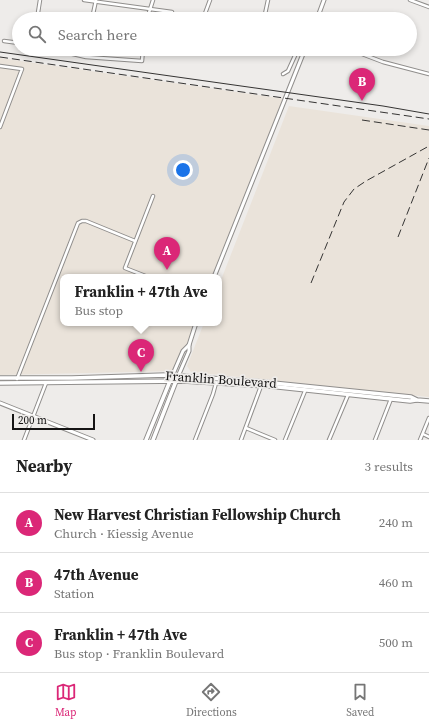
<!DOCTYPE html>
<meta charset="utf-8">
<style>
:root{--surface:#fff;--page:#f2f2f2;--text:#222;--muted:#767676;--line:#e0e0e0;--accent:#db2777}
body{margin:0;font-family:"Source Serif 4",serif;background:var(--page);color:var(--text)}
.scale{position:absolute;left:12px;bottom:10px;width:83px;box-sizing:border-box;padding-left:4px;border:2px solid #151414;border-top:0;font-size:11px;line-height:14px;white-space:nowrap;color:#151414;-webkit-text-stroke:3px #eeecea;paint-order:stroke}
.you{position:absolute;left:183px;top:170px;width:14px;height:14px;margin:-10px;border:3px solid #fff;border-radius:50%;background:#1a73e8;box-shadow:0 0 0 6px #1a73e833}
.badge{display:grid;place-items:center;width:26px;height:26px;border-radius:50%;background:var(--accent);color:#fff;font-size:13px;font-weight:700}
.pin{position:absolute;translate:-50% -33px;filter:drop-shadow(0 1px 2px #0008)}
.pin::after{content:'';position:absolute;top:21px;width:14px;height:12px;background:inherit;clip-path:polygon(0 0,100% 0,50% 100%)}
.popup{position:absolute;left:60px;top:274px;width:162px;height:52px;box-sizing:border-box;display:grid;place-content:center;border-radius:8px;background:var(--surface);filter:drop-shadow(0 1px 3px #0005);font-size:13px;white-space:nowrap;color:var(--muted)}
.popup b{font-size:15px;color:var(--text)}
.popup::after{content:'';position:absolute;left:50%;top:100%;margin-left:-8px;border:8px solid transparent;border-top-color:var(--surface)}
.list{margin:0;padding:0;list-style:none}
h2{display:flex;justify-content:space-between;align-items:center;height:52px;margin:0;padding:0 16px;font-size:17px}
h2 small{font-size:13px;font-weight:400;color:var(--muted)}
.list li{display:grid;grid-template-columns:26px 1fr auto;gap:12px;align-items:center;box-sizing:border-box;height:60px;padding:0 16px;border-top:1px solid var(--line)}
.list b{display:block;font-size:15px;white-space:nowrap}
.list p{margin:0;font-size:13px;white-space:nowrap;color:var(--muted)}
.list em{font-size:13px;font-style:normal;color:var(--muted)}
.icon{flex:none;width:22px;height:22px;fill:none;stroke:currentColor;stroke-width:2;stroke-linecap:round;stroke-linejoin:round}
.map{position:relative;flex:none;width:429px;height:440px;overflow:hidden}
.search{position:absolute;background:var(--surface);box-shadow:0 2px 6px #0003;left:12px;right:12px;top:12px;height:44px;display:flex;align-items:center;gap:10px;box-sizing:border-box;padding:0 14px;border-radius:22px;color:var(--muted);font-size:15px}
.sheet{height:232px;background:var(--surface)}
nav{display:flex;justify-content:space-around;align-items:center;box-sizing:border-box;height:56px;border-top:1px solid var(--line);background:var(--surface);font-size:11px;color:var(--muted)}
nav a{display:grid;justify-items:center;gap:2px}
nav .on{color:var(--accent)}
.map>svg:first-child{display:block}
.built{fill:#eae3da}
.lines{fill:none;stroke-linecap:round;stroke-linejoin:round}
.minor-casing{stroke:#908e8c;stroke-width:4.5}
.tertiary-casing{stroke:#908e8c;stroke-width:5}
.secondary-casing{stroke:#908e8c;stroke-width:5.5}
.minor{stroke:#fff;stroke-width:2.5}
.tertiary{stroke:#fff;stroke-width:3}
.secondary{stroke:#fff;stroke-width:3.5}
.tram{stroke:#353433;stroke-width:1}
.rail{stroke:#353433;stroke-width:1;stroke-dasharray:8 4;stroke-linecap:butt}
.labels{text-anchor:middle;stroke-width:3.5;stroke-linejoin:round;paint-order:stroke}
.street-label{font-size:13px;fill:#151414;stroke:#eeecea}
</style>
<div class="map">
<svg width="429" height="440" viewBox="0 0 429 440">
<rect width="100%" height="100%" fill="#eeecea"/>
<g class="built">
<path d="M0,58l285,41 -71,178h-151v46h132l-19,48 -176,4z"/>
<path d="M289,106l140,20v271l-238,-25 -4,-6 17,-43h15v-38z"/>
</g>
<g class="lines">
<g class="minor-casing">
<g id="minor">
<path d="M84,0l88,12"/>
<path d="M410,0l19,7"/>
<path d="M37,19l3,-19"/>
<path d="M92,19l4,-19"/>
<path d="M147,19l6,-19"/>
<path d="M203,19l7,-19"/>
<path d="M264,19l4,-19"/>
<path d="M4,41l15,2"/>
<path d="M51,49l35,8 56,4 1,-12"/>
<path d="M349,49l34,13 46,12"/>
<path d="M86,56l1,-7"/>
<path d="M0,66l22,3 -22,58"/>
<path d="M283,74l5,-3 10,-22"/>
<path d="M148,277l-23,-9 28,-72"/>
<path d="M17,379l61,-156 4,-2h4l49,20"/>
<path d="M246,428l29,12"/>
<path d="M423,434l6,3"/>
<path d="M24,440l22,-57"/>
<path d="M195,440l18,-46 3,-11"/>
<path d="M241,440l20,-54"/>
<path d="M285,440l20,-49"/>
<path d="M329,440l19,-45"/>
<path d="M375,440l16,-41"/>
<path d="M420,440l9,-22"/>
</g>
</g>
<g class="tertiary-casing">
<g id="tertiary">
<path d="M317,19l7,-19"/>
<path d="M214,277l91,-228"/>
<path d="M170,381l13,-30 6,-6"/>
<path d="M176,381l13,-30v-6l7,-22"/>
<path d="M0,403l93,37"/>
</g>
</g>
<g class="secondary-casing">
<g id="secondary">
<path d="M0,378h72l94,-3 97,7 148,15 6,3 12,1"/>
<path d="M0,383l183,-2 86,5 141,15 6,-1"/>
<path d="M146,440l24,-59"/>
<path d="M153,440l23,-59"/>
</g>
</g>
<use href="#minor" class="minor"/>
<use href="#tertiary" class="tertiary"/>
<use href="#secondary" class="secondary"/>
<path class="tram" d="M0,52l383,54 46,8"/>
<g class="rail">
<path d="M0,57l429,62"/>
<path d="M362,120l67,10"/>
<path d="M398,237l31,-79"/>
<path d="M311,283l33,-81 10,-13 12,-8 63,-35"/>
</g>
</g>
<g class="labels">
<g class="street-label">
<text transform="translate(221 379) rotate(4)" y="5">Franklin Boulevard</text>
</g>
</g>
</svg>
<div class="scale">200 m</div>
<div class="you"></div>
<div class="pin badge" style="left:167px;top:270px">A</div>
<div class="pin badge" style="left:362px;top:101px">B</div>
<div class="pin badge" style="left:141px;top:372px">C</div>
<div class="popup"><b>Franklin + 47th Ave</b>Bus stop</div>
<div class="search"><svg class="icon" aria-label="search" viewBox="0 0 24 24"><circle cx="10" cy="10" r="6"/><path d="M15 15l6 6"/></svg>Search here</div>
</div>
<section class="sheet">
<h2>Nearby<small>3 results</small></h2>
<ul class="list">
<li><span class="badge">A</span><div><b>New Harvest Christian Fellowship Church</b><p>Church · Kiessig Avenue</p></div><em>240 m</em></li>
<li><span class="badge">B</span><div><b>47th Avenue</b><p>Station</p></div><em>460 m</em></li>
<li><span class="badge">C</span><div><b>Franklin + 47th Ave</b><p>Bus stop · Franklin Boulevard</p></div><em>500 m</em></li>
</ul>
</section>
<nav>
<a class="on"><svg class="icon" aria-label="map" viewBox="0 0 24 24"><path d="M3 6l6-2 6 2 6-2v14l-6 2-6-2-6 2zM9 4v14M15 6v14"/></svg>Map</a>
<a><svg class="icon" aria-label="directions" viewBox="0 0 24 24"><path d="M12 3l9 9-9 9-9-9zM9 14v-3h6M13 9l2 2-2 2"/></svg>Directions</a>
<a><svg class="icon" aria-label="saved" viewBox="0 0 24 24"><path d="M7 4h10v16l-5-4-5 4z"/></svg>Saved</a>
</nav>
